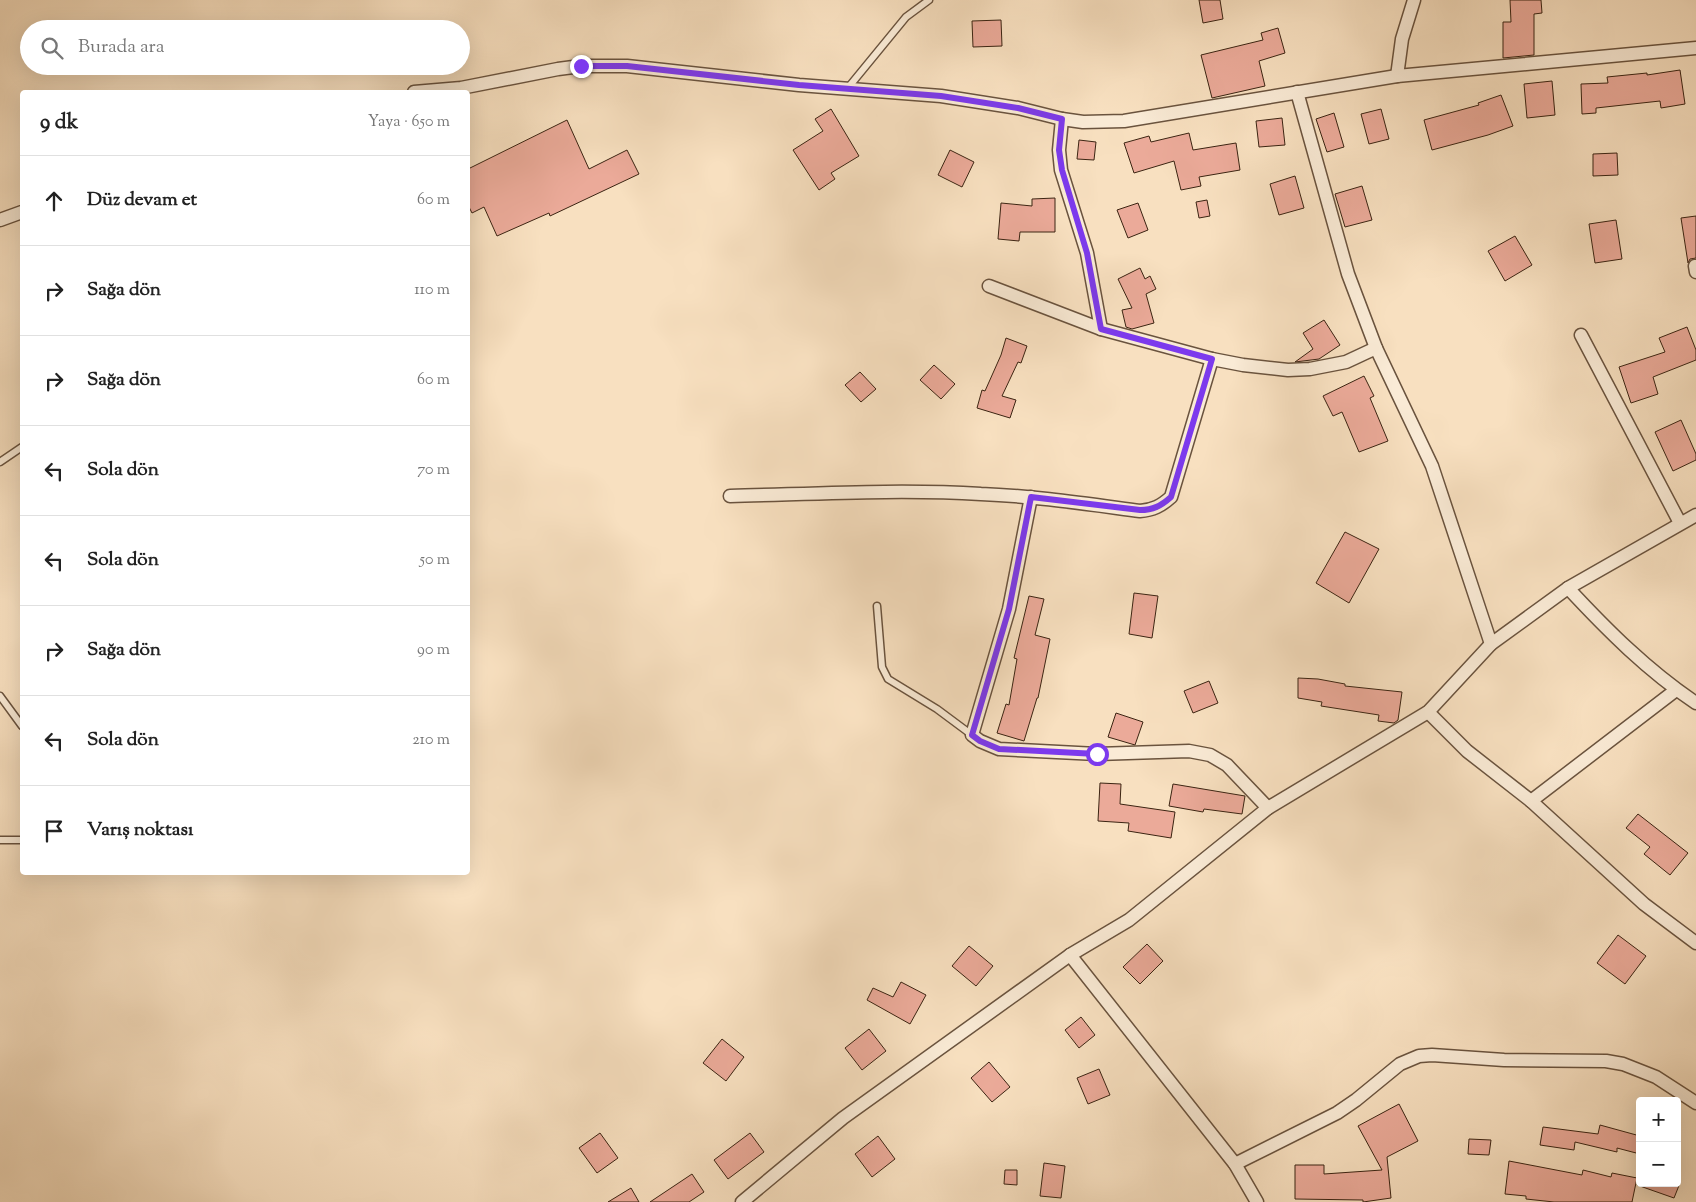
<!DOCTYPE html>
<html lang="tr">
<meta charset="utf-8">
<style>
:root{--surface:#fff;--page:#f2f2f2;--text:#222;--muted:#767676;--line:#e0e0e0}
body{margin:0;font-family:"Sorts Mill Goudy",serif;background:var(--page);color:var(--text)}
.controls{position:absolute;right:15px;bottom:15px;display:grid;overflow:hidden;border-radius:5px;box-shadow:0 5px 20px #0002}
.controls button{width:45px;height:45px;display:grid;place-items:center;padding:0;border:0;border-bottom:1px solid var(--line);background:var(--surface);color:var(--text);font:25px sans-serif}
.stop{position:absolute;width:15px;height:15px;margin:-11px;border:4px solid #7c3aed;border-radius:50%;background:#fff}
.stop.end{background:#7c3aed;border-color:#fff;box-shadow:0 1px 5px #0008}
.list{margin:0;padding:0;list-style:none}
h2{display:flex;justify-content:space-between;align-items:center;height:65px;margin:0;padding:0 20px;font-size:21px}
h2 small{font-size:16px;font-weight:400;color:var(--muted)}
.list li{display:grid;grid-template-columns:32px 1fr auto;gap:15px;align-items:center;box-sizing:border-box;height:90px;padding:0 20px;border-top:1px solid var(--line)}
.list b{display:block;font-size:19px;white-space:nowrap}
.list em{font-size:16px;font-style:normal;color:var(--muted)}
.icon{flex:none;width:28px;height:28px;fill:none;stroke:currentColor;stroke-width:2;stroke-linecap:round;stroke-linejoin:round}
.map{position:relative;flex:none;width:1696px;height:1202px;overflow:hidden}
.search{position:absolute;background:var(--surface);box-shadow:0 5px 20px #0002;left:20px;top:20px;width:450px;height:55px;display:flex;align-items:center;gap:12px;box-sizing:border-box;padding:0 18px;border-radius:28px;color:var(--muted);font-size:19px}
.panel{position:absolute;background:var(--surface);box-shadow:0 5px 20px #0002;left:20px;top:90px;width:450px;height:785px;border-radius:5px}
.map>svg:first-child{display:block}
.building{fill:#ebaa99;stroke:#3b2412}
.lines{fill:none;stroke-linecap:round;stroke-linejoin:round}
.service-casing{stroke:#6a533e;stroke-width:9}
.minor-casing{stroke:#6a533e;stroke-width:15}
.service{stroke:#faebd6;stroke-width:6}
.minor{stroke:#faebd6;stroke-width:12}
.route{stroke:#7c3aed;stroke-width:6}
</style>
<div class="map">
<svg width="1696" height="1202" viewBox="0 0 1696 1202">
<rect width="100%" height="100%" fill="#f8e0c0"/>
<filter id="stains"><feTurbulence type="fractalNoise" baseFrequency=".004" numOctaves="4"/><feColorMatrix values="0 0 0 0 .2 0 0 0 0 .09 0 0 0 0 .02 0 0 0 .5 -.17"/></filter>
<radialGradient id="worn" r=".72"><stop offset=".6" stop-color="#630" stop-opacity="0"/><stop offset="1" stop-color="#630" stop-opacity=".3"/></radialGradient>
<g class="building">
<path d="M1199,0h21l3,19 -20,4z"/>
<path d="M1510,0h31l1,13 -8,1v41l-31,3v-36h8z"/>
<path d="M1001,20l1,26 -29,1 -1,-26z"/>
<path d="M1278,28l7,25 -26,8 6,25 -53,12 -11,-43 62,-15 -2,-7z"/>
<path d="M1680,70l5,34 -24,4 -1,-7 -64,7v5l-14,1 -1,-30 27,-1 -1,-6 40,-4v2z"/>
<path d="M1552,81l3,34 -28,3 -3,-34z"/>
<path d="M1501,95l12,31 -25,9 -56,15 -8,-30 55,-15 -1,-2z"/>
<path d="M831,109l28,47 -28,17 4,6 -16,11 -26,-40 30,-19 -8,-12z"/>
<path d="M1381,109l8,30 -20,5 -8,-30z"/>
<path d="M1334,113l10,34 -17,5 -11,-33z"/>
<path d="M1282,118l3,27 -26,2 -3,-26z"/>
<path d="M567,120l22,49 38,-19 12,24 -89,42 -1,-3 -52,23 -13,-29 -12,6 -4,-8v-36z"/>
<path d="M1189,133l4,17 43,-7 4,27 -41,7 2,9 -20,4 -7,-29 -40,12 -10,-30 25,-7 2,6z"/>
<path d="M1079,140l17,2 -2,18 -17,-1z"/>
<path d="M950,150l24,12 -12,25 -24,-12z"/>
<path d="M1617,153l1,22 -25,1v-22z"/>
<path d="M1295,176l9,32 -25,7 -9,-31z"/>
<path d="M1362,186l10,34 -27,7 -10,-33z"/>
<path d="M1055,198v34h-35l-1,9 -21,-2 3,-36 31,3v-7z"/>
<path d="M1207,200l3,16 -11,2 -3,-16z"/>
<path d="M1138,203l10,27 -20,8 -11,-28z"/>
<path d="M1696,216v42l-6,1 -2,4 -7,-45z"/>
<path d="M1616,220l6,39 -27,4 -6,-39z"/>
<path d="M1515,236l17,29 -27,16 -17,-30z"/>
<path d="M1140,268l5,11 5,-3 6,13 -10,5 8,29 -22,6 -6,-2 -4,-17 10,-2 -14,-29z"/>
<path d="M1324,320l16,25 -21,14 -24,3 18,-13 -10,-16z"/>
<path d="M1687,327l9,23v10l-43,17 5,17 -27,9 -12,-36 46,-15 -6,-14z"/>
<path d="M1006,338l21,8 -6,17 -3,-1 -16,34 14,4 -6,18 -33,-10 5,-18 3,1 16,-36z"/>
<path d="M934,365l21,19 -14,15 -21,-19z"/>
<path d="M860,372l16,17 -15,13 -16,-17z"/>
<path d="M1364,376l10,20 -4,2 18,43 -29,11 -17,-40 -9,4 -10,-20z"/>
<path d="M1681,420l15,34v6l-23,11 -18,-39z"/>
<path d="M1345,532l34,17 -30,54 -33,-20z"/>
<path d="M1134,593l24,3 -6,42 -23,-4z"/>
<path d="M1029,596l15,3 -9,36 15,4 -12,59h-1l-13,43 -27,-8 9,-29 3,1 8,-46 -3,-1z"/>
<path d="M1298,678l20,1 27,5v2l57,6 -4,28 -4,3 -16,-2 1,-6 -58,-9 1,-4 -24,-4z"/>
<path d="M1209,681l9,22 -25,10 -9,-22z"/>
<path d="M1116,713l27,9 -8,23 -27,-8z"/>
<path d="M1100,783l21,1 -1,20 55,8 -4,26 -43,-7 1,-8 -31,-2z"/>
<path d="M1173,784l72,12 -3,18 -38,-5 -1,3 -34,-6z"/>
<path d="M1638,814l50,39 -18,22 -26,-21 6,-7 -24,-19z"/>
<path d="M1618,935l28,21 -21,28 -28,-21z"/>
<path d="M1147,944l16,17 -23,23 -17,-17z"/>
<path d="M969,946l24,20 -17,20 -24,-20z"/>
<path d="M901,982l25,13 -16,29 -43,-24 6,-12 20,9z"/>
<path d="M1081,1017l14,18 -16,13 -14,-18z"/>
<path d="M869,1029l17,22 -24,19 -17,-22z"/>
<path d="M722,1039l22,18 -18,24 -23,-18z"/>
<path d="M989,1062l21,25 -18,15 -21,-24z"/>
<path d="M1099,1069l11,26 -22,9 -11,-26z"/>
<path d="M1399,1104l19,37 -31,16 4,41 -28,4v-2l-68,-1v-34h29v9l58,-4 -24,-44z"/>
<path d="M1600,1125l40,11v18l-23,-6v4l-42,-10 -1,8 -34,-5 3,-18 55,7z"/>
<path d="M600,1133l18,25 -21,15 -18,-25z"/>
<path d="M750,1133l14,19 -36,27 -14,-19z"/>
<path d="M878,1136l17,23 -23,18 -17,-23z"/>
<path d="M1469,1139l22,1 -2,15 -21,-1z"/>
<path d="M1509,1161l73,14 1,-5 28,7 1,-4 25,5 -5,24h-78l-28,-3v-3l-21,-2z"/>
<path d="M1044,1163l21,3 -4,32 -21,-2z"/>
<path d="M1005,1170h12v15l-13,-1z"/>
<path d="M692,1174l12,18 -15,10h-39z"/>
<path d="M1638,1183h42l-6,15 -37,-13z"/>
<path d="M631,1188l8,14h-31z"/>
</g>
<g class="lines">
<g class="service-casing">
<g id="service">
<path d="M847,89l59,-72 23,-17"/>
<path d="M0,462l22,-15"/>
<path d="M877,606l5,61 6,12 49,30 35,26"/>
<path d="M0,696l22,30"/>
<path d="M0,840h22"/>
</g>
</g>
<g class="minor-casing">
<g id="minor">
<path d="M1397,76l5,-37 12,-39"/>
<path d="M414,92l47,-4 97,-19 23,-3h46l172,19 142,11 77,12 44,11 21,3 41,-1 273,-45 299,-28"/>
<path d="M1297,92l51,182 28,74 56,118 59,178"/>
<path d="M1062,119l-3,31 2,20 26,83 14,76"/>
<path d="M0,220l22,-8"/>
<path d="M1695,266l1,6"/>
<path d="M989,286l112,43 111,30 31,6 45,5 22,-1 36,-7 30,-14"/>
<path d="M1581,335l99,188"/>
<path d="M730,496c84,-2 168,-7 251,-2 53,2 106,10 159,17 13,-1 21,-5 31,-14l41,-138"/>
<path d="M1031,497l-22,112 -37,126 8,6 19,8 98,5 92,-3 21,4 17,10 41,43"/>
<path d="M1568,588c39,42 80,83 128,115"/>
<path d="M1428,712l39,39 64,50 113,103 52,39"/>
<path d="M1531,801l145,-111"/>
<path d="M1070,955l165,209 22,38"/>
<path d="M1235,1164l102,-51 19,-13 44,-36 19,-8 13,-1 72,5 102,1 17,3 33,13 40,26"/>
<path d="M742,1202l101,-84 227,-163 59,-35 139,-112 160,-96 63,-68 77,-56 128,-73"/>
</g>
</g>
<use href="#service" class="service"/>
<use href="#minor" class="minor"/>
</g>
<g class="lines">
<path class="route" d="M581,66h46l172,19 142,11 77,12 44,11 -3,31 3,20 25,83 14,76 111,30 -41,138c-10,9 -18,13 -31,13l-109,-13 -22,112 -37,126 8,6 19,8 98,5"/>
</g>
<rect width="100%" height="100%" filter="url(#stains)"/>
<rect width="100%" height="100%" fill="url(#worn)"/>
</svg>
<div class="controls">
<button>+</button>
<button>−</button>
</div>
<div class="stop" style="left:1097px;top:754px"></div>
<div class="stop end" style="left:581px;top:66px"></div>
<div class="search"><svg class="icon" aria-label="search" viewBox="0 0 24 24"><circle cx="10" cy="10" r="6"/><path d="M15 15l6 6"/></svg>Burada ara</div>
<section class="panel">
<h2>9 dk<small>Yaya · 650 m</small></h2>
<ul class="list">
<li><svg class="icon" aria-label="ahead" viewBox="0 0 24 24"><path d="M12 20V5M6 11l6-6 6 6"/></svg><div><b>Düz devam et</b></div><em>60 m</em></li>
<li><svg class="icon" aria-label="right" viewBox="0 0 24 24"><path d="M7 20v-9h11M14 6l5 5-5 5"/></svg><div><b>Sağa dön</b></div><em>110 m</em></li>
<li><svg class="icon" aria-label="right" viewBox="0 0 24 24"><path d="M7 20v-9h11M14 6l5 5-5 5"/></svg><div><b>Sağa dön</b></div><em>60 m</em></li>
<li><svg class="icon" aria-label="left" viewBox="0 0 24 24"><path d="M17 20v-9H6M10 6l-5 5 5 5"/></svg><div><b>Sola dön</b></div><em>70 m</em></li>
<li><svg class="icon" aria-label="left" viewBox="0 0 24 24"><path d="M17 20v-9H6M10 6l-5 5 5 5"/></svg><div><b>Sola dön</b></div><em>50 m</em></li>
<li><svg class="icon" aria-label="right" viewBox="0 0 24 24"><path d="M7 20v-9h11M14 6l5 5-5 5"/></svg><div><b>Sağa dön</b></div><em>90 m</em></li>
<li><svg class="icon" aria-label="left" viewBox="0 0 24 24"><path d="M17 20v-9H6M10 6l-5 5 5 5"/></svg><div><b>Sola dön</b></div><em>210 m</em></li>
<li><svg class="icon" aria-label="arrive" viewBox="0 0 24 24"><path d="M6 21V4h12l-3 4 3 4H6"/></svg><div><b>Varış noktası</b></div></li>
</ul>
</section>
</div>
